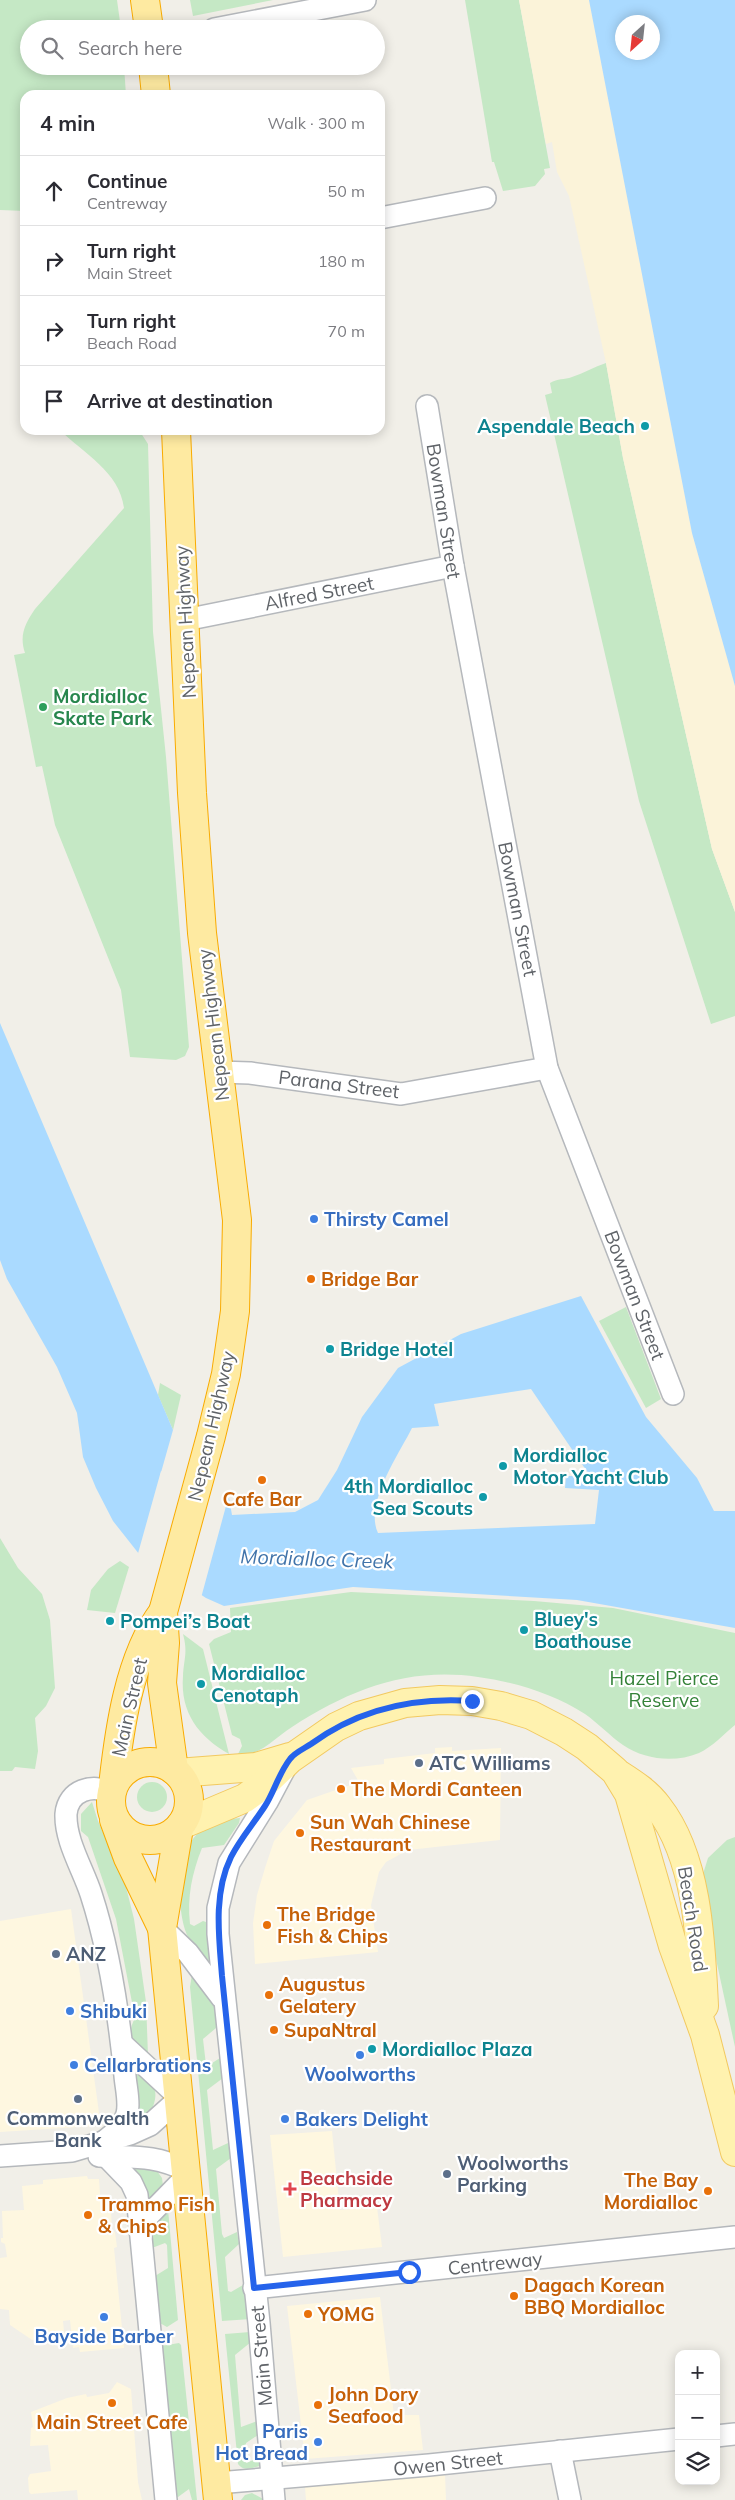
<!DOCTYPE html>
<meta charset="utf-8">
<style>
:root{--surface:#fff;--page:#f2f2f3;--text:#2b2b33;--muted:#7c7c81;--line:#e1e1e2}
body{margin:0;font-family:Mulish,sans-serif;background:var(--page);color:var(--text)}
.controls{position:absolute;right:15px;bottom:15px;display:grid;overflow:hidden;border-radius:10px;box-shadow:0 2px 12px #0003}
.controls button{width:45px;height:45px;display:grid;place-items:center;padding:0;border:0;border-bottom:1px solid var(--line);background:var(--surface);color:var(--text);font:25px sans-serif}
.compass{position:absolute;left:615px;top:15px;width:45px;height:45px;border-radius:50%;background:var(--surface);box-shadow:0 2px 12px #0003;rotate:207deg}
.stop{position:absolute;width:15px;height:15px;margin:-11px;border:4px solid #2563eb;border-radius:50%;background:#fff}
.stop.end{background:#2563eb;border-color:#fff;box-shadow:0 1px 5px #0008}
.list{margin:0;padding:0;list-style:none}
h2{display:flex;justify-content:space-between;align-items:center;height:65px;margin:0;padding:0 20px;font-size:21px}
h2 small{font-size:16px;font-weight:400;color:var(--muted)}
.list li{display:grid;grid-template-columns:32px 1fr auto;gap:15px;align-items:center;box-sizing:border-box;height:70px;padding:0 20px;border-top:1px solid var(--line)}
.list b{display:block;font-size:19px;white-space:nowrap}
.list p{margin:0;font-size:16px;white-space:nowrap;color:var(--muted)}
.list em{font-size:16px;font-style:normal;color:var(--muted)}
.icon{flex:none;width:28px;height:28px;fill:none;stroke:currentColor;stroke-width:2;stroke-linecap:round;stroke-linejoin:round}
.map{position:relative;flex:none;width:735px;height:2500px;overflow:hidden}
.search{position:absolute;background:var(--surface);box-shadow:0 2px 12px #0003;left:20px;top:20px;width:365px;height:55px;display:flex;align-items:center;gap:12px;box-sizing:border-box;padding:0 18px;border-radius:28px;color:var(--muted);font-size:19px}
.panel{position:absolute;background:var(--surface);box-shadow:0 2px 12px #0003;left:20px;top:90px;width:365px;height:345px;border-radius:15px}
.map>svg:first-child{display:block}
.commercial{fill:#fef7e0}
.green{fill:#c5e8c5}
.sand{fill:#fbf3d9}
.water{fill:#aadaff;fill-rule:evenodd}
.pier{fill:#f1efe8}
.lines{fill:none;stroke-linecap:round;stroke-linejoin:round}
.minor-casing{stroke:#b5b8bc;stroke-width:24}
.primary-casing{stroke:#f2c960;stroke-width:30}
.trunk-casing{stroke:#f9ab00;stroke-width:30}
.minor{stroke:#fff;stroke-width:21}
.primary{stroke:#fff2af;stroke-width:28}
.trunk{stroke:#feeaa1;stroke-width:28}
.route{stroke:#2563eb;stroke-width:6}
.culture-dot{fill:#0f9aa8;stroke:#fff;stroke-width:2}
.leisure-dot{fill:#2e9e5b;stroke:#fff;stroke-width:2}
.shop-dot{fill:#3f7fe0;stroke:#fff;stroke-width:2}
.food-dot{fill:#e8710a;stroke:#fff;stroke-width:2}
.service-dot{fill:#5c6f8a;stroke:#fff;stroke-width:2}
.health-dot{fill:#e0444e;stroke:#fff;stroke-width:2}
.labels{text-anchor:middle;stroke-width:4.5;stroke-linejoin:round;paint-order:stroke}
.culture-label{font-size:19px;font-weight:bold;fill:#0d838f;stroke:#fff;text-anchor:start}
.street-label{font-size:19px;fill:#5f6368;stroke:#fff}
.leisure-label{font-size:19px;font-weight:bold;fill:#27864d;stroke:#fff;text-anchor:start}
.shop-label{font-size:19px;font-weight:bold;fill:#366cbe;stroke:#fff;text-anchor:start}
.food-label{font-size:19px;font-weight:bold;fill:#c56008;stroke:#fff;text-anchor:start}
.park-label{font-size:19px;fill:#348238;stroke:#fff}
.service-label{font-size:19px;font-weight:bold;fill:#4e5e75;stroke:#fff;text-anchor:start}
.health-label{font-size:19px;font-weight:bold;fill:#be3a42;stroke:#fff;text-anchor:start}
.water-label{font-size:20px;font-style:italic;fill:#4174aa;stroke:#fff}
</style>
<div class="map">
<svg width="735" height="2500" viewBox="0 0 735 2500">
<rect width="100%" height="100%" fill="#f1efe8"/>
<g class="commercial">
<path d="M452,1747v4l49,-3 -1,92 -92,10 -22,12 -7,10 -8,33 7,47 -123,12 -2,-41 4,-28 8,-27 9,-27 33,-41 52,-18 -8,-14 33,-4v-5l51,-6v-5z"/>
<path d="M71,1909l29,211 -6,6 -94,6v-211z"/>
<path d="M332,2131l8,79 37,-3 5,40 -99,10 -13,-122z"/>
<path d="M87,2176l1,3h11l2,30 10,2 1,20 3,1 2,15 -3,1 10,100 -44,4 -1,-5 -6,1 -3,-28 -7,1 1,11 -16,2 -2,7 -6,-3 -8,2 -22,-15 -1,-15 -9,-1v-51l7,-1 -2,-13 -4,-2v-4h2l-1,-27 22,-1 -2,-24 21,-2v-4z"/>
<path d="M380,2297l14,118h25l4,35 -118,9 -18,-153z"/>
<path d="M117,2382l14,7 7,93 4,18h-64l-1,-10 -46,4 -2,-2 -1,-14 2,-4 21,-3 -3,-26 -18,1 1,-18 2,-1 -2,-15 36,-14 19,-4 1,3 22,-4z"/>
<path d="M445,2474l1,26h-140l-1,-13z"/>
</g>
<g class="green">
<path d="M0,0h117l4,29h-92v37h95l2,29h-101v116l-25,-1z"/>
<path d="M190,0h83l-80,16z"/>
<path d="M465,0h54l31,168 -6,1 1,5 -10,12 -32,5 -9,-29h-2z"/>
<path d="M606,363l17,95 89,391 23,63v104l-24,8 -72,-223 -94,-406 7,-2 -2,-10c8,-5 14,-3 22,-6 12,-4 22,-10 34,-14z"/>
<path d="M60,430h79l9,14 5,188 13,125 23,290 -4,9 -9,4 -46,-3 -9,-67 -66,-165 -13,-59 -6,1 -22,-112 11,-2c-6,-18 0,-29 10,-44l89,-101c-5,-37 -40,-54 -64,-78z"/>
<path d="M626,1307l35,92 -15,9 -47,-87z"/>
<path d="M160,1383l21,12 -8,35 -15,-35z"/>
<path d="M0,1538l18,30 24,26 8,26 5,68 -9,18 -11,12 3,33 -3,18 -20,-2 -3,4h-12z"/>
<path d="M120,1561l9,6 -14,46 -28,-3 4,-20 17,-21z"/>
<path d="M351,1592l183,9 79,7 122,25v92c-11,9 -23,22 -36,28 -24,10 -54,7 -76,-8 -13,-9 -25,-22 -38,-31 -31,-20 -70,-32 -107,-37 -70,-10 -127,12 -186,50 -18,11 -31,29 -55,29l5,-10 -2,-7 -8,-4 -23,-91 5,-5 17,-7 -1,-24z"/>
<path d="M183,1634l20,15 26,105c-30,-17 -49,-41 -46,-78 1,-18 5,-23 0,-42z"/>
<circle cx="152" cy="1797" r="15"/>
<path d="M92,1802l6,19 27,62 9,36 12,83 2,53c-13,-13 -23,-18 -13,-37l-19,-99 -28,-82 -7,-6v-17z"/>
<path d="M240,1818l-1,5 -15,22 -22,3c-10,25 -15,49 -12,76l4,2 9,-5 3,1 6,41 -2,3c-8,-10 -17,-20 -23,-31 -11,-26 -10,-80 10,-101 8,-9 31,-15 43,-16z"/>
<path d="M735,1837v210l-21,-97 -11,-76 5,-16 19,-18z"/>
<path d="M192,1974c11,14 29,34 24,54l-13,11 3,26h3l11,-7 3,20 -16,12 6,60 15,-7 3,15 -15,11 6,65 2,4 13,-6 2,12 -14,13 3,34 3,1 12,-7 7,17 1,17 -29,2 -32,-334z"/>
<path d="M133,2068c22,17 29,21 16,48l-19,6z"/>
<path d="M128,2163l27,5 7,10 1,8 -14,17z"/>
<path d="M168,2209l10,111 -11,7 -9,-5 -3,-46 13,-8 -1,-23 -2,-2 -13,5c-3,-23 1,-23 16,-39z"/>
<path d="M250,2332l1,10 -16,13 6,72 16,-6 1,14 -12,8v20l15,-6 -1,9c-9,2 -16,6 -22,-2l-13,-130z"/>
<path d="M179,2343l2,2 16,155h-5l-3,-11 -11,8 -2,-1 -15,-150z"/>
<path d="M252,2493l13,7h-24l4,-5z"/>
</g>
<path class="sand" d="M519,0h70l103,533 43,153v226l-23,-63 -89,-391 -17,-95 -37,-167 -12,-24 -5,-30 -6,2z"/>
<g class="water">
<path d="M589,0h146v686l-43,-153zM622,22h30v30h-30z"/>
<path d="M0,1023l173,407 -13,46 69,22 3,17 63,-3 23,-12 19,-30 25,-53 36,-49 63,-34 120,-38 65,121 51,61 17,33h21v117l-158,-28 -224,-13 -129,19 -18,-8 -59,-39h-4l-30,-38 -17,-33 -13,-31 -6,-44 -20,-46 -50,-88 -7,-19zM531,1389l59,87h-24l-1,12 34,2 -4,34 -217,9c-14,-29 21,-79 34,-105l27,-2 -5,-22z"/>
</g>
<path class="pier" d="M161,1471l2,1 -1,3 67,20 -28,103 -55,-37h-5l-4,-4z"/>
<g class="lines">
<g class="minor-casing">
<g id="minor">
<path d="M214,29l151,-29"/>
<path d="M380,218l105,-20"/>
<path d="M427,406l26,160 94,502 126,326"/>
<path d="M185,620l268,-54"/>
<path d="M219,1072l31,1 151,21 146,-26"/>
<path d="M162,1928l26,25 34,45"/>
<path d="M122,2044l56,52"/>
<path d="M106,2140c9,-7 18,-14 21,-26 3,-11 -1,-26 -2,-38 -6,-61 -15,-124 -34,-182 -8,-25 -26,-53 -25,-80 2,-24 27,-31 45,-21"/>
<path d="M0,2156l72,-5 58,-17 20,-9 28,-25"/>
<path d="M99,2156c36,2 52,-2 87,14"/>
<path d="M106,2156l25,26 6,13 29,305"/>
<path d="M140,2231l8,-15 39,-40"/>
<path d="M254,2288l481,-51"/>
<path d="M716,2436l19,-2"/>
<path d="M560,2451l10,49"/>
<path d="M217,2483l212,-18 250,-26"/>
<path d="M274,2500l-15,-177 -41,-389v-26l11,-45 38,-61 17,-32"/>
</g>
</g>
<g class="primary-casing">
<g id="primary">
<path d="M177,1773l79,-6 34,-10"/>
<path d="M620,1775c14,9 28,18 38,32 40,51 43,136 46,199"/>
<path d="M181,1825l64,-27 19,-14 26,-25 46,-32 23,-11 46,-13 35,-3 32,1 29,5 30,9 33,17 23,15 28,24 14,23 44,152 32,89 30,117"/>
</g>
</g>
<g class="trunk-casing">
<g id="trunk">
<path d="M145,0l4,29"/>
<path d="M153,66l3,29"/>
<circle cx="150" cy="1801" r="39"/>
<path d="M174,1770l-12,-87 3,-40 -2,-31 48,-176 15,-62 9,-63 2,-91 -35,-287 -10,-140 -16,-363"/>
<path d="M113,1786c6,-55 16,-129 50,-174"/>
<path d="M114,1820l14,38 34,70"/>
<path d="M179,1828l-17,100 56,572"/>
</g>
</g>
<use href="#minor" class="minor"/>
<use href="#primary" class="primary"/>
<use href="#trunk" class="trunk"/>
</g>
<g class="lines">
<path class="route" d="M409,2272l-155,16 -32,-312c-3,-39 -9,-82 9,-119 9,-18 23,-34 34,-51 9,-14 14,-33 25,-47 4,-6 15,-11 21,-15 48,-35 103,-47 161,-43"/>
</g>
<g class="culture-dot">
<circle cx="645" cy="426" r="5"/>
<circle cx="330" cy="1349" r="5"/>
<circle cx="503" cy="1466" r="5"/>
<circle cx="483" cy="1497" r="5"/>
<circle cx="110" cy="1621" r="5"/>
<circle cx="524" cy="1630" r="5"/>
<circle cx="201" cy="1684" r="5"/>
<circle cx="372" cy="2049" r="5"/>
</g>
<circle class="leisure-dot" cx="43" cy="707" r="5"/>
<g class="shop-dot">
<circle cx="314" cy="1219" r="5"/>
<circle cx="70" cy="2011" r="5"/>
<circle cx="360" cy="2055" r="5"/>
<circle cx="74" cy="2065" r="5"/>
<circle cx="285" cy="2119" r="5"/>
<circle cx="104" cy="2317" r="5"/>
<circle cx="318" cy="2442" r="5"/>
</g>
<g class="food-dot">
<circle cx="311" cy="1279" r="5"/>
<circle cx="262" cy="1480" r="5"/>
<circle cx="341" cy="1789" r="5"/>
<circle cx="300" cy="1833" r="5"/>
<circle cx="267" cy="1925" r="5"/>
<circle cx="269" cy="1995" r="5"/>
<circle cx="274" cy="2030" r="5"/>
<circle cx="708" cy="2191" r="5"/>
<circle cx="88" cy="2215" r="5"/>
<circle cx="514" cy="2296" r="5"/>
<circle cx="308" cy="2314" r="5"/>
<circle cx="112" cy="2403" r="5"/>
<circle cx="318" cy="2405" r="5"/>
</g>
<g class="service-dot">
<circle cx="419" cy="1763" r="5"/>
<circle cx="56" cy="1954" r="5"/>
<circle cx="78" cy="2099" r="5"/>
<circle cx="447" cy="2174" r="5"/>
</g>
<path class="health-dot" d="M287.5 2181.5h5v5h5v5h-5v5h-5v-5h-5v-5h5z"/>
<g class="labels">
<g class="culture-label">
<text x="635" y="433" text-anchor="end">Aspendale Beach</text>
<text x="340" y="1356">Bridge Hotel</text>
<text x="513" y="1462">Mordialloc<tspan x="513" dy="22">Motor Yacht Club</tspan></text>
<text x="473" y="1493" text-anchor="end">4th Mordialloc<tspan x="473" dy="22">Sea Scouts</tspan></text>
<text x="534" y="1626">Bluey's<tspan x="534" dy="22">Boathouse</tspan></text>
<text x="120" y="1628">Pompei’s Boat</text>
<text x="211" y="1680">Mordialloc<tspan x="211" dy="22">Cenotaph</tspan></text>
<text x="382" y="2056">Mordialloc Plaza</text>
</g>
<g class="street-label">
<text transform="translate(444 511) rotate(81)" y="7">Bowman Street</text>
<text transform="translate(319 593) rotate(-11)" y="7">Alfred Street</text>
<text transform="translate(185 622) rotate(-93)" y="7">Nepean Highway</text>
<text transform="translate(518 909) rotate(79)" y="7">Bowman Street</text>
<text transform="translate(213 1025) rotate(-97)" y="7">Nepean Highway</text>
<text transform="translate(339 1084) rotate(7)" y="7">Parana Street</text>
<text transform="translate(635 1295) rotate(69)" y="7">Bowman Street</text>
<text transform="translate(211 1426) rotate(-77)" y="7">Nepean Highway</text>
<text transform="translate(129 1707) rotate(-77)" y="7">Main Street</text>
<text transform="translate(693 1919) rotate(81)" y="7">Beach Road</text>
<text transform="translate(495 2263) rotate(-6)" y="7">Centreway</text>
<text transform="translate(261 2356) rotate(-95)" y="7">Main Street</text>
<text transform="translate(448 2463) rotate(-6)" y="7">Owen Street</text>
</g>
<g class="leisure-label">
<text x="53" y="703">Mordialloc<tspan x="53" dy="22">Skate Park</tspan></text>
</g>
<g class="shop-label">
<text x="324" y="1226">Thirsty Camel</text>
<text x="80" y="2018">Shibuki</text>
<text x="84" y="2072">Cellarbrations</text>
<text x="360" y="2081" text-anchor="middle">Woolworths</text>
<text x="295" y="2126">Bakers Delight</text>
<text x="104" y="2343" text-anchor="middle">Bayside Barber</text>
<text x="308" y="2438" text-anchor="end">Paris<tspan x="308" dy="22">Hot Bread</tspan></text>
</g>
<g class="food-label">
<text x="321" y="1286">Bridge Bar</text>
<text x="262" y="1506" text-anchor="middle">Cafe Bar</text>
<text x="351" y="1796">The Mordi Canteen</text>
<text x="310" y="1829">Sun Wah Chinese<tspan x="310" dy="22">Restaurant</tspan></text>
<text x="277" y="1921">The Bridge<tspan x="277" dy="22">Fish &amp; Chips</tspan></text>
<text x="279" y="1991">Augustus<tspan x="279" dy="22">Gelatery</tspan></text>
<text x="284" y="2037">SupaNtral</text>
<text x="698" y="2187" text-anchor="end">The Bay<tspan x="698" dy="22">Mordialloc</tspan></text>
<text x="98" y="2211">Trammo Fish<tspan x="98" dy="22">&amp; Chips</tspan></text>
<text x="524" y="2292">Dagach Korean<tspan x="524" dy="22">BBQ Mordialloc</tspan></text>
<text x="318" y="2321">YOMG</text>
<text x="328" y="2401">John Dory<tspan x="328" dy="22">Seafood</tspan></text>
<text x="112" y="2429" text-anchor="middle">Main Street Cafe</text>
</g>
<g class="park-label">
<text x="664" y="1685">Hazel Pierce<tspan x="664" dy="22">Reserve</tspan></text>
</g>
<g class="service-label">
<text x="429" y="1770">ATC Williams</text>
<text x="66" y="1961">ANZ</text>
<text x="78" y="2125" text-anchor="middle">Commonwealth<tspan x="78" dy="22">Bank</tspan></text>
<text x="457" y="2170">Woolworths<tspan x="457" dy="22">Parking</tspan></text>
</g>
<g class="health-label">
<text x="300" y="2185">Beachside<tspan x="300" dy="22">Pharmacy</tspan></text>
</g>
<g class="water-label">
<text transform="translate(317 1559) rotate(2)" y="7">Mordialloc Creek</text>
</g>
</g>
</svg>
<div class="controls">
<button>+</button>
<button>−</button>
<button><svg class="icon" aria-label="layers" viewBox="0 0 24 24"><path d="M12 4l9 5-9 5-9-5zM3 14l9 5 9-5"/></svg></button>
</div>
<svg class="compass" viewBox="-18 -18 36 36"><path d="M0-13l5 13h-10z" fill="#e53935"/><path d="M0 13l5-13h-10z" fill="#7c7c81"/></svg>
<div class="stop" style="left:409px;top:2272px"></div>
<div class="stop end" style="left:472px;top:1701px"></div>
<div class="search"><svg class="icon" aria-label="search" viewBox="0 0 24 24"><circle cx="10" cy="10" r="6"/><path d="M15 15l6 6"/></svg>Search here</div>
<section class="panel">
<h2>4 min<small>Walk · 300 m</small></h2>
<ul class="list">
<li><svg class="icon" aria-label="ahead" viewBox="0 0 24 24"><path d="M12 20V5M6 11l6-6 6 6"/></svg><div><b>Continue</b><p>Centreway</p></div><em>50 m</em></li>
<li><svg class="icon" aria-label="right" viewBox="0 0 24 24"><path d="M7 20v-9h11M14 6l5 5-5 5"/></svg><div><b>Turn right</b><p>Main Street</p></div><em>180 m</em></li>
<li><svg class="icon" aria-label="right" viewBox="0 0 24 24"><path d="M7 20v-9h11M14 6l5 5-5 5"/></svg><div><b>Turn right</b><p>Beach Road</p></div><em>70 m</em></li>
<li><svg class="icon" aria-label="arrive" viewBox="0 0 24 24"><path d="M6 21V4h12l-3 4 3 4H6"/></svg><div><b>Arrive at destination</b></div></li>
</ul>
</section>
</div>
